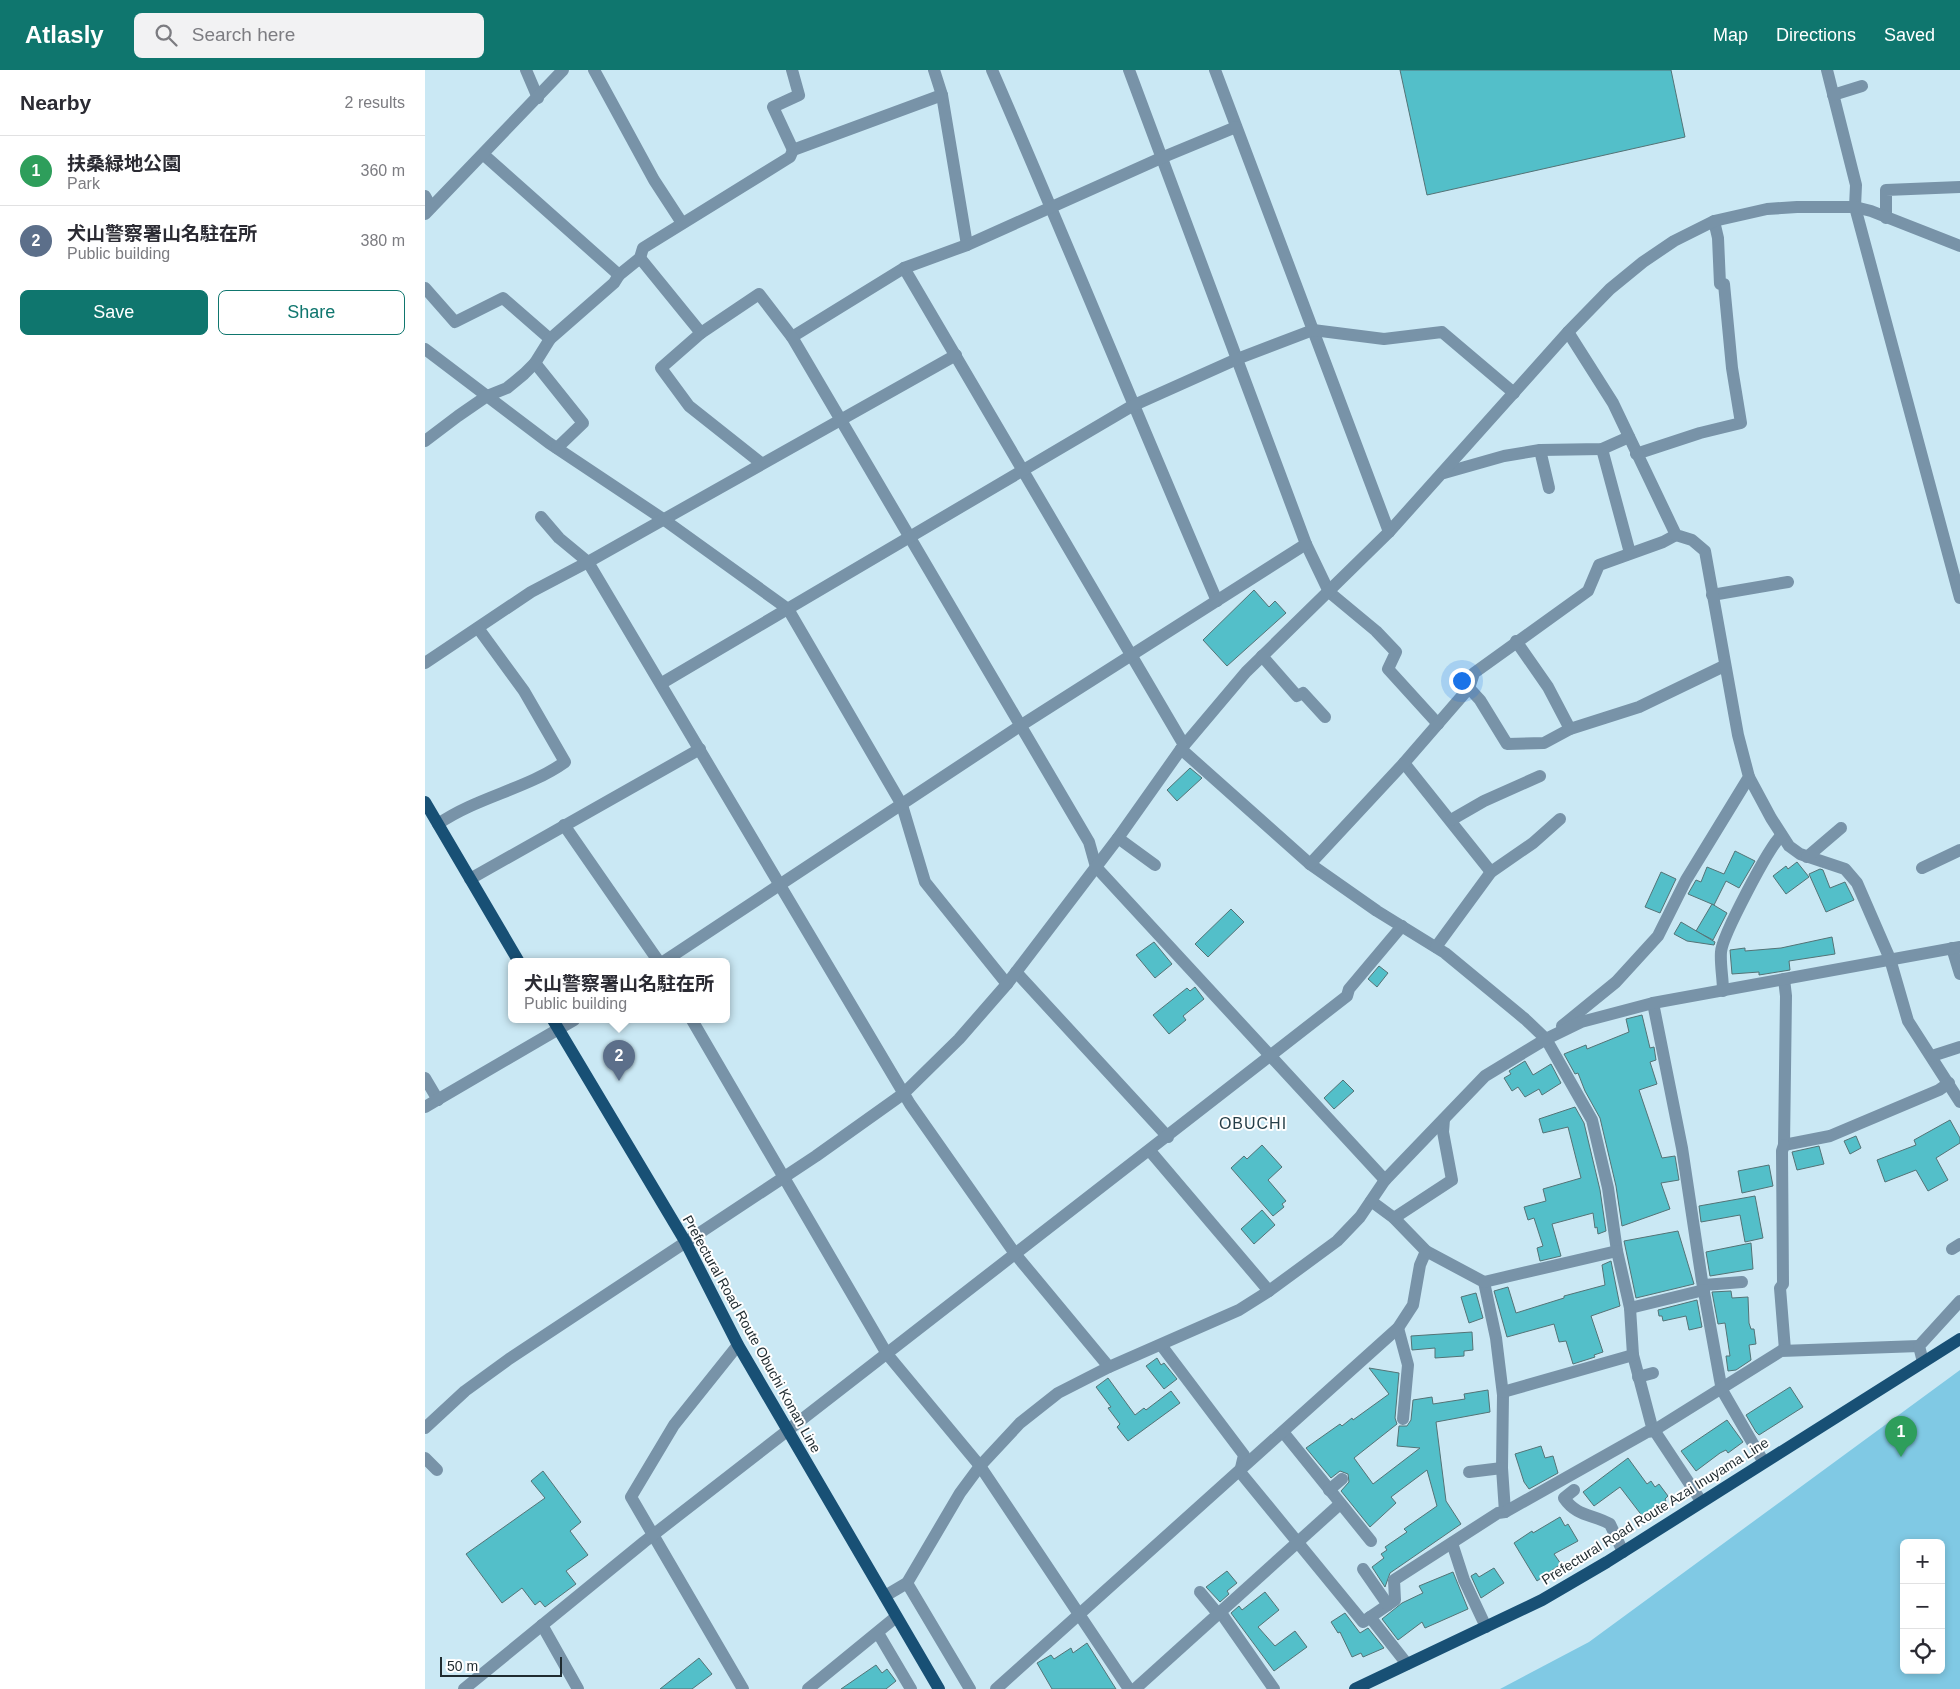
<!DOCTYPE html>
<meta charset="utf-8">
<style>
:root{--surface:#fff;--page:#f2f2f3;--text:#2b2b33;--muted:#7c7c81;--line:#e1e1e2;--accent:#0f766e}
body{margin:0;font-family:Helvetica,"Noto Sans JP",sans-serif;background:var(--page);color:var(--text)}
.controls{position:absolute;right:15px;bottom:15px;display:grid;overflow:hidden;border-radius:8px;box-shadow:0 2px 8px #0003}
.controls button{width:45px;height:45px;display:grid;place-items:center;padding:0;border:0;border-bottom:1px solid var(--line);background:var(--surface);color:var(--text);font:25px sans-serif}
.scale{position:absolute;left:15px;bottom:12px;width:122px;box-sizing:border-box;padding-left:5px;border:2px solid #1f2b30;border-top:0;font-size:14px;line-height:18px;white-space:nowrap;color:#1f2b30;-webkit-text-stroke:4px #fff;paint-order:stroke}
.you{position:absolute;left:1036px;top:610px;width:18px;height:18px;margin:-12px;border:4px solid #fff;border-radius:50%;background:#1a73e8;box-shadow:0 0 0 8px #1a73e833}
.badge{display:grid;place-items:center;width:32px;height:32px;border-radius:50%;background:var(--accent);color:#fff;font-size:16px;font-weight:700}
.pin{position:absolute;translate:-50% -41px;filter:drop-shadow(0 1px 2px #0008)}
.pin::after{content:'';position:absolute;top:26px;width:18px;height:15px;background:inherit;clip-path:polygon(0 0,100% 0,50% 100%)}
.popup{position:absolute;left:83px;top:888px;width:222px;height:65px;box-sizing:border-box;display:grid;place-content:center;border-radius:8px;background:var(--surface);filter:drop-shadow(0 1px 4px #0005);font-size:16px;white-space:nowrap;color:var(--muted)}
.popup b{font-size:19px;color:var(--text)}
.popup::after{content:'';position:absolute;left:50%;top:100%;margin-left:-10px;border:10px solid transparent;border-top-color:var(--surface)}
.list{margin:0;padding:0;list-style:none}
h2{display:flex;justify-content:space-between;align-items:center;height:65px;margin:0;padding:0 20px;font-size:21px}
h2 small{font-size:16px;font-weight:400;color:var(--muted)}
.list li{display:grid;grid-template-columns:32px 1fr auto;gap:15px;align-items:center;box-sizing:border-box;height:70px;padding:0 20px;border-top:1px solid var(--line)}
.list b{display:block;font-size:19px;white-space:nowrap}
.list p{margin:0;font-size:16px;white-space:nowrap;color:var(--muted)}
.list em{font-size:16px;font-style:normal;color:var(--muted)}
.actions{display:flex;gap:10px;padding:15px 20px}
.actions a{flex:1;padding:11px 0;border:1px solid var(--accent);border-radius:8px;text-align:center;font-size:18px;color:var(--accent)}
.actions .main{background:var(--accent);color:#fff}
.icon{flex:none;width:28px;height:28px;fill:none;stroke:currentColor;stroke-width:2;stroke-linecap:round;stroke-linejoin:round}
.map{position:relative;flex:none;width:1535px;height:1619px;overflow:hidden}
header{display:flex;align-items:center;gap:30px;box-sizing:border-box;height:70px;padding:0 25px;background:var(--accent);color:#fff}
header strong{font-size:24px}
nav{display:flex;gap:28px;margin-inline-start:auto;font-size:18px}
.search{width:350px;height:45px;background:var(--page);display:flex;align-items:center;gap:12px;box-sizing:border-box;padding:0 18px;border-radius:8px;color:var(--muted);font-size:19px}
main{display:flex}
aside{flex:1;background:var(--surface)}
.map>svg:first-child{display:block}
.green{fill:#80c9e4;fill-rule:evenodd}
.building{fill:#53bfc9;stroke:#547376}
.lines{fill:none;stroke-linecap:round;stroke-linejoin:round}
.minor{stroke:#7893a8;stroke-width:12}
.major{stroke:#185075;stroke-width:12}
.labels{text-anchor:middle;stroke-width:4;stroke-linejoin:round;paint-order:stroke}
.street-label{font-size:14px;fill:#1f2b30;stroke:#fff}
.quarter-label{font-size:16px;letter-spacing:1px;fill:#253f49;stroke:#fff}
</style>
<header>
<strong>Atlasly</strong>
<div class="search"><svg class="icon" aria-label="search" viewBox="0 0 24 24"><circle cx="10" cy="10" r="6"/><path d="M15 15l6 6"/></svg>Search here</div>
<nav><a>Map</a><a>Directions</a><a>Saved</a></nav>
</header>
<main>
<aside>
<h2>Nearby<small>2 results</small></h2>
<ul class="list">
<li><span class="badge" style="background:#2e9e5b">1</span><div><b>扶桑緑地公園</b><p>Park</p></div><em>360 m</em></li>
<li><span class="badge" style="background:#5c6f8a">2</span><div><b>犬山警察署山名駐在所</b><p>Public building</p></div><em>380 m</em></li>
</ul>
<div class="actions"><a class="main">Save</a><a>Share</a></div>
</aside>
<div class="map">
<svg width="1535" height="1619" viewBox="0 0 1535 1619">
<rect width="100%" height="100%" fill="#cae8f4"/>
<path class="green" d="M1535,1300v319h-460l89,-47zM1479,1473h37v127h-37z"/>
<g class="building">
<path d="M975,0h271l14,67 -258,58z"/>
<path d="M829,520l15,17 6,-6 11,12 -59,53 -24,-26z"/>
<path d="M765,698l12,10 -25,23 -10,-11z"/>
<path d="M1310,781l20,10 -16,27 -13,-7 -12,24 -26,-11 8,-14 5,2 6,-15 17,7z"/>
<path d="M1372,792l12,15 -23,17 -13,-18 13,-10 2,3z"/>
<path d="M1395,799l3,1 7,18 15,-6 9,18 -28,12 -17,-38z"/>
<path d="M1236,802l15,7 -16,34 -15,-6z"/>
<path d="M1287,834l15,9 -14,27 -17,-9z"/>
<path d="M806,839l13,13 -36,35 -13,-13z"/>
<path d="M1256,852l34,20 -1,3 -27,-4 -13,-7z"/>
<path d="M1407,867l3,17 -46,7 1,9 -31,5v-3l-27,2 -2,-24 15,-2v3l36,-3z"/>
<path d="M729,872l18,22 -17,14 -19,-23z"/>
<path d="M954,896l9,7 -11,14 -9,-8z"/>
<path d="M770,917l9,12 -21,17 3,4 -17,14 -16,-19 34,-27 3,3z"/>
<path d="M1217,945l8,33 4,-1 2,13 -6,2 7,22 -18,6 23,68 13,-2 4,24 -18,3 9,26 -48,17 -6,-40 -16,-68 -15,-27 -7,-18 -3,1 -11,-20 22,-9 1,4 42,-17 -3,-13z"/>
<path d="M1100,991l8,14 18,-11 10,19 -19,12 -3,-6 -14,8 -7,-10 -6,4 -8,-13 7,-4 -2,-3z"/>
<path d="M918,1010l11,11 -20,18 -10,-11z"/>
<path d="M1150,1037l9,16 16,67 6,41 -8,3 -1,-7 -2,1 -2,-15 -41,11 9,32 -21,5 -3,-13 6,-2 -9,-28 -6,2 -4,-13 22,-6 -3,-12 38,-11 -13,-51 -25,6 -4,-14z"/>
<path d="M1525,1050l10,18v5l-24,15 12,22 -20,11 -12,-21 -31,12 -8,-22 39,-15 -2,-5z"/>
<path d="M1431,1066l5,12 -11,6 -6,-13z"/>
<path d="M837,1075l20,22 -14,13 18,21 -4,3 2,3 -11,9 -42,-48 13,-12 3,3z"/>
<path d="M1394,1076l5,18 -27,6 -5,-18z"/>
<path d="M1344,1095l4,21 -31,7 -4,-22z"/>
<path d="M1330,1126l8,42 -18,4 -5,-27 -39,7 -2,-16z"/>
<path d="M837,1140l13,15 -21,19 -13,-15z"/>
<path d="M1253,1161l16,53 -58,14 -12,-57z"/>
<path d="M1326,1173l2,26 -43,7 -4,-24z"/>
<path d="M1186,1191l9,45 -29,10 12,36 -9,3 1,2 -22,7 -7,-23 -7,1 -5,-18 -47,13 -13,-46 14,-4 8,26 48,-15v-2l41,-11 -3,-20z"/>
<path d="M1306,1221l1,7 16,-1 1,26 2,6h3l2,15 -7,1 2,15 -15,10 -8,1 -2,-15h4l-5,-33 -7,1 -6,-32z"/>
<path d="M1051,1223l7,25 -14,5 -8,-26z"/>
<path d="M1272,1230l5,27 -13,3 -3,-14 -23,5 -1,-5h-3l-1,-6z"/>
<path d="M1047,1262l1,18 -9,1v5l-29,2v-10l-23,2 -1,-14z"/>
<path d="M732,1288l4,7 3,-2 13,16 -13,10 -18,-23z"/>
<path d="M944,1298l30,5 -4,45 2,6 -43,34 19,26 47,-36 -23,-2 2,-20h8l4,-6 2,-20 19,-3 1,7 32,-5 -1,-5 24,-4 2,22 -54,10 10,79 15,23 -71,49 -5,14 -13,-20 12,-9 -3,-4 6,-4 -2,-3 22,-15 -3,-3 33,-23 -10,-36 -36,27 5,6 -26,24 -29,-36 8,-9 -1,-8 -8,-3 -9,7 -25,-30 34,-24 2,2 10,-8 1,2 36,-26z"/>
<path d="M683,1308l27,37 9,-7 2,2 25,-19 9,12 -52,38 -11,-14 3,-3 -12,-16 3,-1 -15,-20z"/>
<path d="M1365,1317l13,20 -44,28 -3,-3 -10,-17z"/>
<path d="M1302,1350l16,22 -15,11 -2,-3 -6,3 -24,18 -15,-20z"/>
<path d="M1116,1376l4,12 8,-2 5,17 -29,16 -5,-7 -9,-28z"/>
<path d="M1203,1388l19,26 4,-3 4,6 4,-3 9,12 -3,3 1,2 -23,16 -23,-30 -26,19 -11,-14z"/>
<path d="M118,1401l38,51 -11,9 18,24 -22,16 10,13 -31,23 -5,-6 -5,4 -13,-17 -20,15 -36,-49 79,-56 -14,-17z"/>
<path d="M1135,1447l5,9 3,-2 10,17 -24,13 7,10 -24,17 -23,-38 18,-12 1,2z"/>
<path d="M1069,1498l10,15 -23,15 -10,-22 5,-3 3,4z"/>
<path d="M802,1501l10,12 -10,8 2,3 -9,8 -14,-15z"/>
<path d="M1028,1502l15,37 -43,19 -3,-6 -24,18 -16,-21 20,-16 21,-10 -4,-7z"/>
<path d="M840,1522l14,18 -21,17 17,19 20,-15 12,16 -33,24 -43,-58 8,-7 3,4z"/>
<path d="M920,1543l15,20 8,-5 16,20 -21,9 -2,-4 -9,4 -12,-25 -2,1 -7,-11z"/>
<path d="M662,1573l29,46h-64l-15,-26 14,-8 3,4 17,-11 2,5z"/>
<path d="M274,1588l13,16 -20,15h-32z"/>
<path d="M451,1595l6,8 5,-4 9,12 -10,8h-45z"/>
</g>
<g class="lines">
<g class="minor">
<path d="M101,0l12,28"/>
<path d="M169,0l60,110 28,43"/>
<path d="M367,0l7,25 -26,12 20,43"/>
<path d="M509,0l8,25 25,150"/>
<path d="M567,0c77,177 149,355 225,531"/>
<path d="M704,0l177,474 23,48 47,39 20,21 -8,17 50,55"/>
<path d="M790,0l174,462"/>
<path d="M1402,0l29,115 -1,22 105,391"/>
<path d="M1408,25l29,-9"/>
<path d="M59,85l135,120 21,-17 3,-10 147,-91 3,-7 149,-55"/>
<path d="M0,126l6,11"/>
<path d="M0,144l138,-144"/>
<path d="M1461,148v-28l74,-3"/>
<path d="M215,188l61,75"/>
<path d="M479,198l280,477"/>
<path d="M0,218l30,34 48,-24 47,41"/>
<path d="M367,267l112,-69 63,-23 194,-87 75,-31"/>
<path d="M0,279l124,94 114,76 125,90 114,196 23,77 82,102"/>
<path d="M110,293l48,60 -26,25"/>
<path d="M0,371l33,-25 29,-20 20,-8 17,-14 11,-11 15,-24 64,-56 5,-8"/>
<path d="M1177,379l28,104"/>
<path d="M1115,380l9,38"/>
<path d="M1211,384l64,-21 41,-10 -9,-55 -8,-84h-4l-2,-46 -4,-17"/>
<path d="M336,393l-72,-57 -28,-38 40,-35 58,-39 33,43 297,505 7,25 289,313"/>
<path d="M1019,403l60,-17 36,-6 62,-1 27,-12"/>
<path d="M116,447l18,21 29,24 322,542 106,151 93,112"/>
<path d="M1287,525l76,-13"/>
<path d="M1091,571l32,46 22,42"/>
<path d="M837,586l35,40 6,-3 22,24"/>
<path d="M0,593l106,-71 57,-30 368,-207"/>
<path d="M237,613l470,-277 105,-47 76,-29 71,9 58,-7 72,61"/>
<path d="M1044,618l11,12 27,44 37,-1 26,-14 69,-22 85,-41"/>
<path d="M756,679l129,115 67,47 68,42 80,66 21,20 46,81 16,68 9,63 13,57 3,47 19,72 49,74"/>
<path d="M979,693l87,109"/>
<path d="M1324,707l22,41 18,28 11,8 45,15 12,14 33,76 18,62 52,81"/>
<path d="M1026,750l33,-19 56,-25"/>
<path d="M13,754c39,-27 89,-35 127,-62l-41,-71 -46,-63"/>
<path d="M139,755l95,137"/>
<path d="M693,768l37,27"/>
<path d="M1382,787l34,-29"/>
<path d="M885,794l94,-101 65,-75 5,-15 114,-82 11,-26 64,-23 13,-7"/>
<path d="M1497,798l38,-18"/>
<path d="M45,809l230,-130"/>
<path d="M1011,877l55,-75 42,-29 27,-24"/>
<path d="M1527,878l8,26"/>
<path d="M238,892l357,-236 286,-182"/>
<path d="M591,902l152,165"/>
<path d="M1359,909l2,17 -2,149 46,-9 109,-46 10,-7"/>
<path d="M1298,921c0,-13 -3,-27 -2,-39 1,-16 48,-105 60,-116"/>
<path d="M1228,933l29,145 20,133 18,99 2,10 41,71"/>
<path d="M267,950l195,334 93,112 149,223"/>
<path d="M1137,956l54,-44 42,-46 28,-56 63,-103 -11,-42 -33,-184 -13,-11 -16,-5 -63,-132 -45,-71"/>
<path d="M1507,986l28,-9"/>
<path d="M0,1008l13,22"/>
<path d="M0,1037l149,-87"/>
<path d="M1359,1075l-2,6 1,133 -3,4 5,62"/>
<path d="M725,1081l119,140"/>
<path d="M946,1131l23,17 32,33 58,31 12,56 7,57 -1,73 3,44"/>
<path d="M969,1148l58,-38 -9,-48 1,-13"/>
<path d="M1527,1179l8,-5"/>
<path d="M1059,1212l133,-31"/>
<path d="M1279,1215l38,-3"/>
<path d="M1205,1238l74,-18"/>
<path d="M973,1258l10,37 -5,54"/>
<path d="M313,1275l-64,80 -43,72 112,192"/>
<path d="M736,1275l83,110 -4,17 123,150 32,-22 -1,-20 104,-67 7,-1 142,-80 6,-1 128,-80 138,-5"/>
<path d="M1498,1292l-4,-16 41,-45"/>
<path d="M1213,1307l15,-4"/>
<path d="M1078,1322l130,-37"/>
<path d="M0,1358l40,-37 44,-32 307,-203 87,-62 56,-55 48,-55 111,-146 63,-89 65,-77 143,-140 179,-200 42,-43 33,-27 31,-21 40,-20 53,-12 30,-2h58l16,4 89,35"/>
<path d="M858,1362l88,109"/>
<path d="M0,1388l12,12"/>
<path d="M1044,1402l33,-4"/>
<path d="M904,1420l13,-11"/>
<path d="M1149,1420l-10,8c13,19 29,16 46,26l13,28"/>
<path d="M1027,1473l12,37 22,47"/>
<path d="M938,1499l25,36"/>
<path d="M482,1513l63,106"/>
<path d="M775,1522l19,23"/>
<path d="M460,1526l22,-13 53,-90 20,-27 40,-43 38,-30 51,-26 130,-57 30,-19 68,-50 23,-24 25,-37 100,-104 61,-37 35,-17 72,-19 307,-56"/>
<path d="M796,1543l53,76"/>
<path d="M945,1547l37,47"/>
<path d="M117,1555l36,64"/>
<path d="M453,1563l33,56"/>
<path d="M39,1619l180,-147 703,-546 2,-7 53,-63"/>
<path d="M383,1619l88,-72"/>
<path d="M571,1619l402,-361 15,-23 7,-40 6,-14"/>
<path d="M710,1619l205,-185"/>
</g>
<g class="major">
<path d="M0,732l94,160"/>
<path d="M128,950l132,221 53,104 201,344"/>
<path d="M930,1619l187,-89 65,-38 353,-223"/>
</g>
</g>
<g class="labels">
<g class="street-label">
<text transform="translate(327 1264) rotate(61)" y="5">Prefectural Road Route Obuchi Konan Line</text>
<text transform="translate(1230 1441) rotate(-32)" y="5">Prefectural Road Route Azai Inuyama Line</text>
</g>
<g class="quarter-label">
<text x="828" y="1059">OBUCHI</text>
</g>
</g>
</svg>
<div class="controls">
<button>+</button>
<button>−</button>
<button><svg class="icon" aria-label="locate" viewBox="0 0 24 24"><circle cx="12" cy="12" r="6"/><path d="M12 2v4M12 18v4M2 12h4M18 12h4"/></svg></button>
</div>
<div class="scale">50 m</div>
<div class="you"></div>
<div class="pin badge" style="left:1476px;top:1387px;background:#2e9e5b">1</div>
<div class="pin badge" style="left:194px;top:1011px;background:#5c6f8a">2</div>
<div class="popup"><b>犬山警察署山名駐在所</b>Public building</div>
</div>
</main>
